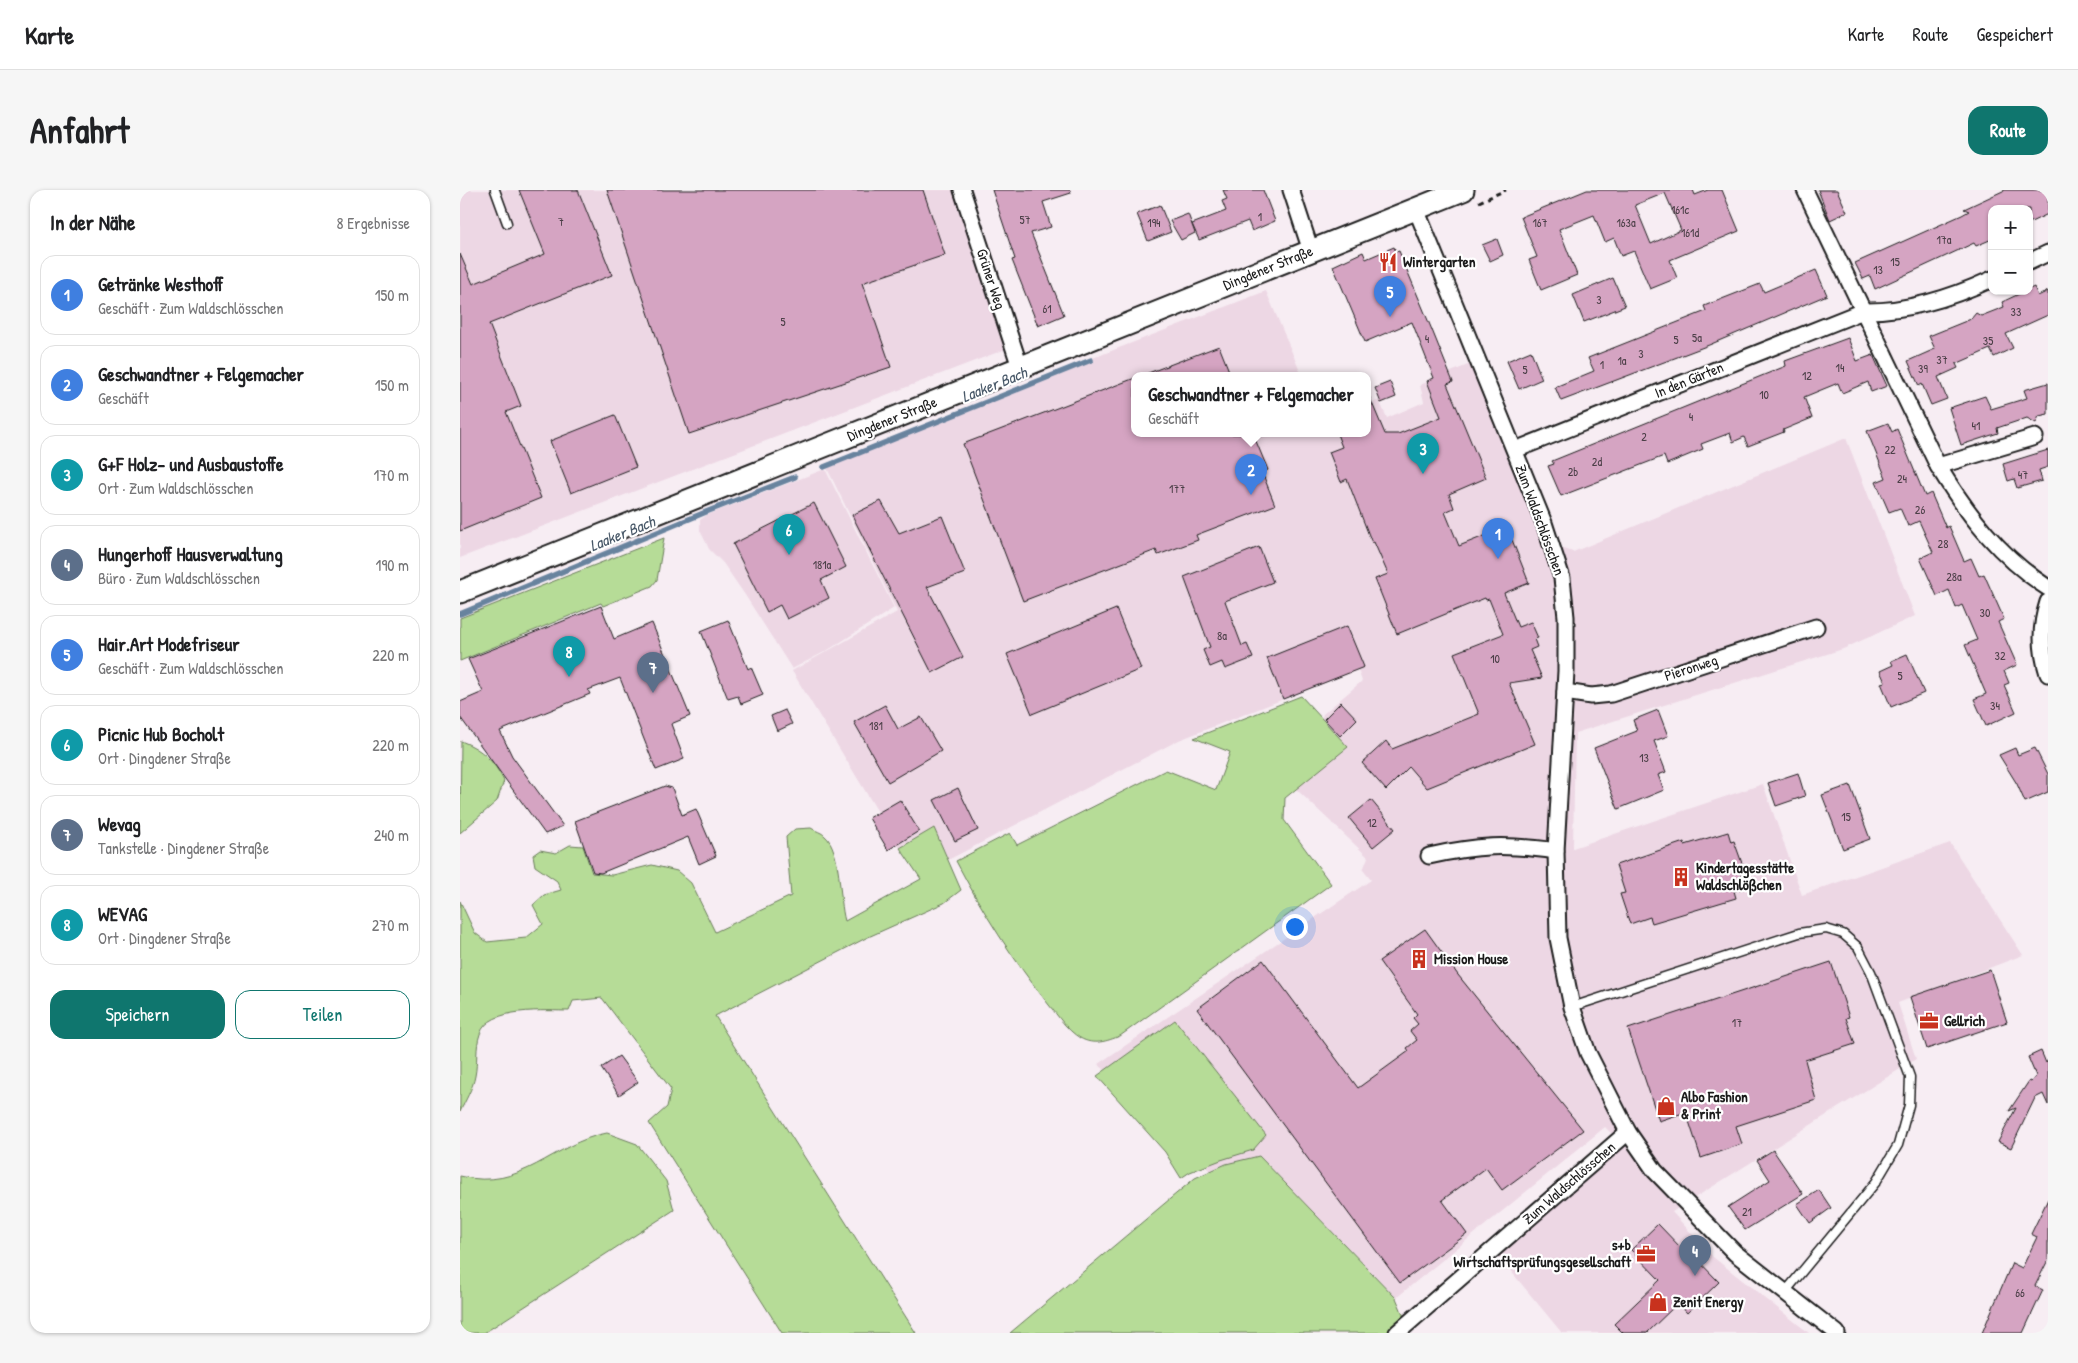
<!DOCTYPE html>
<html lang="de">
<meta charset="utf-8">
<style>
:root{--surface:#fff;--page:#f6f6f6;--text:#202124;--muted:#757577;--line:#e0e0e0;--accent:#0f766e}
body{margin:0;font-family:"Patrick Hand",sans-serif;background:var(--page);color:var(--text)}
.controls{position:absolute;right:15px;top:15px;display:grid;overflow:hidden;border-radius:10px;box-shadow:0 1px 4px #0004}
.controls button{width:45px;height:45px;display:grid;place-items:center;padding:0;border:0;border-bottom:1px solid var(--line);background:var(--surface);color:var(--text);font:25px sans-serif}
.you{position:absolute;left:834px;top:736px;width:18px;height:18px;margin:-12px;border:4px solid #fff;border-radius:50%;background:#1a73e8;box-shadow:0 0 0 8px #1a73e833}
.badge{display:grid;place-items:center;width:32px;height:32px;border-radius:50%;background:var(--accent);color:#fff;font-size:16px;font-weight:700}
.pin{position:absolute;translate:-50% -41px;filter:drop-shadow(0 1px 2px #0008)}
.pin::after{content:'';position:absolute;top:26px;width:18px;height:15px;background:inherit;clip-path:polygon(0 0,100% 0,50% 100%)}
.popup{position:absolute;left:671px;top:182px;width:240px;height:65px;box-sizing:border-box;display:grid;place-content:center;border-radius:10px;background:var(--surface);filter:drop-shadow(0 1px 4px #0005);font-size:16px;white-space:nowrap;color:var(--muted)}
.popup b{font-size:19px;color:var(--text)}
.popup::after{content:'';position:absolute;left:50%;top:100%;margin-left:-10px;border:10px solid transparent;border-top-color:var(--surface)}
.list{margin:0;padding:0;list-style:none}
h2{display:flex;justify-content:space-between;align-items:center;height:65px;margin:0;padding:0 20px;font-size:21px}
h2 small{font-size:16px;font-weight:400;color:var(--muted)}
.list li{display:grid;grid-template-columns:32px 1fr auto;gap:15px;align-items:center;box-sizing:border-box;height:80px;margin:0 10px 10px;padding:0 10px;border:1px solid var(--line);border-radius:15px}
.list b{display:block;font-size:19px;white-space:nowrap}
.list p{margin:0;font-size:16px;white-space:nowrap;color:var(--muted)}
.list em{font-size:16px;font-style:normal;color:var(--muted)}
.actions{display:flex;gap:10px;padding:15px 20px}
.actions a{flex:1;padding:11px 0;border:1px solid var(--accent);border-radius:15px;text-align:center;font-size:18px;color:var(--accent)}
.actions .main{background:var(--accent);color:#fff}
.map{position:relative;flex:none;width:1588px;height:1143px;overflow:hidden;border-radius:15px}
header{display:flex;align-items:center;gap:30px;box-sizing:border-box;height:70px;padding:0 25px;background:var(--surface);border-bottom:1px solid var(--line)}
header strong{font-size:24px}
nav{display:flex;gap:28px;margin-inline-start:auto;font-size:18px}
.intro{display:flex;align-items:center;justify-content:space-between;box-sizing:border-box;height:120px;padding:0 30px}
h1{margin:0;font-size:35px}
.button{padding:12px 22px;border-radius:15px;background:var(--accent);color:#fff;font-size:18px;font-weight:700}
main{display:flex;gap:30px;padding:0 30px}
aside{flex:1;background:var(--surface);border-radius:15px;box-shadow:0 1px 4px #0004}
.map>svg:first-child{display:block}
.built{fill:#edd7e4}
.green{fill:#b6dc97;stroke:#697c5a}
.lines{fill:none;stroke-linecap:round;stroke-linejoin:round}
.stream{stroke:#68839e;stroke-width:5.5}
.building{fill:#d5a4c2;stroke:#1c1c1c;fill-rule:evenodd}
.service-casing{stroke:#1c1c1c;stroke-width:11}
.minor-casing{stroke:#1c1c1c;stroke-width:19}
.secondary-casing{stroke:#1c1c1c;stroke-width:25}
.path{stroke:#1c1c1c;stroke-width:3;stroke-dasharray:5 4;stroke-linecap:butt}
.service{stroke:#fff;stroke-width:8}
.minor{stroke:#fff;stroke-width:15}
.secondary{stroke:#fff;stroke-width:21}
.labels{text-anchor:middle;stroke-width:4.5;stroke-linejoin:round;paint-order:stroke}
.number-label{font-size:12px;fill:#4a3e46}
.poi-label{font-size:15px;font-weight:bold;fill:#1c1c1c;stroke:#fff;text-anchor:start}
.street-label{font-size:15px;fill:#1c1c1c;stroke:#fff}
.water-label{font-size:16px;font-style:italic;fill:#485868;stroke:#fff}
</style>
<header>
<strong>Karte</strong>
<nav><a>Karte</a><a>Route</a><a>Gespeichert</a></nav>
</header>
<div class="intro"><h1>Anfahrt</h1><a class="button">Route</a></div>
<main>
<aside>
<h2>In der Nähe<small>8 Ergebnisse</small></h2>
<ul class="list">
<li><span class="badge" style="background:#3f7fe0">1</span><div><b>Getränke Westhoff</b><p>Geschäft · Zum Waldschlösschen</p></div><em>150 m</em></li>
<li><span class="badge" style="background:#3f7fe0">2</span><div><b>Geschwandtner + Felgemacher</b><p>Geschäft</p></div><em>150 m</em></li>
<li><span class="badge" style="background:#0f9aa8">3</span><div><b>G+F Holz- und Ausbaustoffe</b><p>Ort · Zum Waldschlösschen</p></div><em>170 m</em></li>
<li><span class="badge" style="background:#5c6f8a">4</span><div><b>Hungerhoff Hausverwaltung</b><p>Büro · Zum Waldschlösschen</p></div><em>190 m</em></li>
<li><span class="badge" style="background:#3f7fe0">5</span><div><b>Hair.Art Modefriseur</b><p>Geschäft · Zum Waldschlösschen</p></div><em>220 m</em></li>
<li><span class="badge" style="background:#0f9aa8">6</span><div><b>Picnic Hub Bocholt</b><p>Ort · Dingdener Straße</p></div><em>220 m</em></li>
<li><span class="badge" style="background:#5c6f8a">7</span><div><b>Wevag</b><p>Tankstelle · Dingdener Straße</p></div><em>240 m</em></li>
<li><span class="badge" style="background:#0f9aa8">8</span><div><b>WEVAG</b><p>Ort · Dingdener Straße</p></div><em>270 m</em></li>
</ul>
<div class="actions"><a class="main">Speichern</a><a>Teilen</a></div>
</aside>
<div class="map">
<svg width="1588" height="1143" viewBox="0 0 1588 1143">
<rect width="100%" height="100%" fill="#f7edf3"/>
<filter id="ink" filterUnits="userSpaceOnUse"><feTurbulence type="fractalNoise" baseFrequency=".02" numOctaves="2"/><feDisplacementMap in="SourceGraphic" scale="10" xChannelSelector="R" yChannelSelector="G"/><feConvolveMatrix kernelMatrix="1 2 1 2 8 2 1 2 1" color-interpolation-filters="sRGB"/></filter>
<g filter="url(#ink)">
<g class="built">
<path d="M0,0h493l53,159 -546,209z"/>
<path d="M806,101l36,85h-167v58h232v-29l12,-5 8,18 37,-16 -4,-17 55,-23 71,181 27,9 273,-114 69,178 -72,33 -268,84 -2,115 190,-64 39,111 148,-52 73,112 -125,48 18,56 -244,153 41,45 96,76h-247l-66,-80 94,-89 22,-30 -7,-7 -209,171 -137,-142 -49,15 -80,-79 -32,-28 273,-184 -8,-10 5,-13 -73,-69 28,-74 39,-33 -4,-11 -179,70 -231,120 -14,-32 -34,20 -108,-177 105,-59 -70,-144 191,-81z"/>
<path d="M365,279l69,139 -66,42 -36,19 -47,-74 -22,-32 -14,-14 -9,-19v-10l7,-5z"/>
</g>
<g class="green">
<path d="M204,348l-7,42 -5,6 -49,20 -2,-3 -141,58v-43z"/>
<path d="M841,506l47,51 -63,51 -1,22 47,64 -211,152c-13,5 -26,10 -40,2 -13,-8 -22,-22 -31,-33 -36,-45 -67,-94 -93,-144l54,-28 7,12 149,-75 50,20 14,-38 -36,-14z"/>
<path d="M1,551c21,8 33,20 43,40l-7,20 -37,32z"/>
<path d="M351,638c4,3 11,4 14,8 16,13 14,64 20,85l76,-42 -21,-31 34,-20 27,62 -17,13 -78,35 -151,78 201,317h-134l-133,-210 18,-16 4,-18 -69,-91 -29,3 -4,10c-22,0 -80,-5 -89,23 -5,14 -2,28 -5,42 -2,12 -10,25 -15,36v-211l15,32 12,9 39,-4 17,-14 -10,-19 11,-10 17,-5 -4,-9 -22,-15 -2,-11 7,-5 16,3 14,-8 13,1 9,27 20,2 40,-10 25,6 14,12 24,49 76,-36 -5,-59 9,-8z"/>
<path d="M715,830l91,115 -13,15 -32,10 -31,12 -9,6 -16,-26 -68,-76z"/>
<path d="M147,943l30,11 29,37 8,29 -190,123h-24v-157c63,16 92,-33 147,-43z"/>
<path d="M799,966l137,142 15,35h-401l185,-155 31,-14z"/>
</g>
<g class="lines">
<g class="stream">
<path d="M364,277l267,-107"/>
<path d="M0,424l246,-102 89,-35"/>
</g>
</g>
<g class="building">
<path d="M59,0h59l34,85 -123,49 32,82 -15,6 35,86 -81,33v-277l13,30 72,-30z"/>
<path d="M147,0h316l22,65 -83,28 29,84 -202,67z"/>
<path d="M532,0h78l1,3 -28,9 8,25 -20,6 33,82 -26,11 -26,-66 3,-1z"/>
<path d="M763,0h40l12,31 -23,10 -4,-10 -49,19 -7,-16 34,-13 -4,-10 5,-2z"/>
<path d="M1127,0h106l2,5 13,-5h14l17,41 -69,29 7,18 -27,11 -16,-38 -13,5 -7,-18 -9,4 -11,-27 -35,14 18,46 -36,15 -12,-30 8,-3 -16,-40zM1205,3l16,37 -30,14 -16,-39z"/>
<path d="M1358,0h19l10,22 -17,8z"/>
<path d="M1545,0h43v24l-19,9v-14h-37v30l-16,7 -2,-3 -99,46 -5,-13 -7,3 -8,-16 107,-48 7,-4 -5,-2z"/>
<path d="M700,15l11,27 -23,9 -11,-27z"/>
<path d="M728,24l7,19 -14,7 -11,-19z"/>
<path d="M1037,49l6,16 -13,6 -8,-16z"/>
<path d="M934,57l2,5 3,-1 33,79 21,52 -6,2 39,94 -37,16 5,14 -9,4 14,34 48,-19 22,56 -25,10 14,34 13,-5 7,16 -4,1 3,8 -7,3 12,28 -33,5 26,61 -108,44 -18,-21 -23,23 -24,-27 24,-22 6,8 87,-35 -25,-61 49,-19 -14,-35 -3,1 -1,-2 -88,36 -22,-55 13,-5 -14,-32 -2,1 -25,-64 -6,3 -12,-30 13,-5 -5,-13h30v-43l18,43h13l43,-17 -14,-36 7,-3 -22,-56 -47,20 -32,-76 30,-14 3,7z"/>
<path d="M1356,80l11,25 -118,50 -148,56 -6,-14 39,-16 -6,-13 118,-47 -2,-5 56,-22 4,8z"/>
<path d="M1153,88l12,28 -41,16 -11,-27z"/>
<path d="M1574,97l4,9 10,-5v24l-42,19 7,14 -19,9 -4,-8 -34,15 2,4 -20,9 9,22 -16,6 -9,-21 -3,2 -11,-25 27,-12 -6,-13 42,-17 5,-6 5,3 23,-9 -2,-5z"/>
<path d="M1388,148l9,23 16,-6 14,31 -16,6 -3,-10 -26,11 -4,-10 -34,14 8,21 -29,12 1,2 -36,14 -4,-9 -11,5 -3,-9 -29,11 2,5 -36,15 -3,-8 -103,40 -13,-30 6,-2 -2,-3 234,-95 -1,-5z"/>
<path d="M759,156l12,30h-88v-1z"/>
<path d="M1071,161l11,28 -23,10 -12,-28z"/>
<path d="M675,188v56h118l15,36 -6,2 13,33 -79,30 2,5 -40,15 -2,-5 -133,51 -60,-157z"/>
<path d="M930,192l6,15 -15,6 -6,-15z"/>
<path d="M1588,193v31l-9,2 -3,7 -9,-5 -30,10 1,5 -37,12 -12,-37 36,-12 6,13 36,-11 -3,-8z"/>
<path d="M155,225l21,52 -65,26 -21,-52z"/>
<path d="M1428,233l4,9 5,-3 28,67 6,-3 15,35 3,-2 15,35 7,-3 8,18 5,-2 20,45 -6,3 19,43 -13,6 5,12 -5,2 12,27 -30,14 -12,-27 12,-5 -21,-49 12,-5 -15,-35 -6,3 -7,-18 -12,6 -17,-38 13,-6 -14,-31 -11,5 -8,-18 -11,4 -13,-30 10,-4 -19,-47z"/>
<path d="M1588,260v17l-9,3 3,11 -25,7 -3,-9 -6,2 -5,-17z"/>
<path d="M421,311l18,32 43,-17 23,57 -38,14 36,70 -31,16 -80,-158z"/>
<path d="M354,313l32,64 -25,13 8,18 -42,21 -7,-14 -13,7 -34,-68z"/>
<path d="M799,357l14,35 -48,19 17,45 5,-2 6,14 -28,11 -3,-7 -12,5 -7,-17 7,-3 -26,-70z"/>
<path d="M141,416l13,33 38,-16 38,93 -19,8 13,35 -28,11 -36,-92 -32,12 2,4 -90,37 12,25 51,70 -18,8 -85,-117v-15l23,-10 -15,-33z"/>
<path d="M656,419l25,60 -109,45 -25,-60z"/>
<path d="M268,430l20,49 3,-2 12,28 -22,9 -3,-8 -10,3 -27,-68z"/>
<path d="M887,436l17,41 -81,32 -16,-41z"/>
<path d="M1447,464l17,39 -33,14 -10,-24 4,-1 -5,-11 13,-6 -2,-4z"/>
<path d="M881,512l16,17 -17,17 -16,-17z"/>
<path d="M425,515l13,24 23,-12 20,34 -53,31 -34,-60z"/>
<path d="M325,520l7,14 -15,7 -6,-15z"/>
<path d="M1198,520l10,26 -14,5 12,31 -8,3 6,15 -46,19 -24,-61 43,-17 -4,-11z"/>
<path d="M1555,558l3,7 17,-7 13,26v18l-23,10 -8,-18 -18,-29z"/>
<path d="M1338,583l7,23 -29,10 -8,-23z"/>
<path d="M1390,595l20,54 -27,10 -21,-54z"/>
<path d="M205,596l7,2 10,27 14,-6 20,47 -17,8 -11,-27 -87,36 -8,-1 -18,-51z"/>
<path d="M498,598l20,42 -23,11 -21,-41z"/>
<path d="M440,610l19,31 -31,19 -19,-32z"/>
<path d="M911,610l24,29 -22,18 -24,-29z"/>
<path d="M1268,642l3,10 3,-1 9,25 -4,1 7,20 -12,4 2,7 -84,25 -2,-6 -20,7 -10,-30 5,-1 -9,-28 68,-23 1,3z"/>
<path d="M965,739l33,46 125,155 -81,60 -16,-22 -44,32 25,34 -67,49 -203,-274 66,-49 95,128 51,-37 -2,-3 10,-8 -7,-9 8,-7 -5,-6 4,-4 -38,-53z"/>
<path d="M1371,772l18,55 -3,1 9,26 -50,16 11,40 -80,26 6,18 -41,14 -15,-46 -27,9 -31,-92z"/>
<path d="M1530,780l17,52 -80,27 -17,-52z"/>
<path d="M1581,861l5,12 2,-3v45l-5,-11 -8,4 -24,50 -13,-6 18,-34 -7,3 20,-30 2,1 5,-6 -8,-19z"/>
<path d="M159,866l19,26 -19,13 -18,-27z"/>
<path d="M1313,960l30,44 -58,36 -17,-23 42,-27 -13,-20z"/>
<path d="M1359,1000l12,18 -21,15 -13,-19z"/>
<path d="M1588,1009v61l-13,26 8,4 -20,43h-41l30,-70 10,5 15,-31 -6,-3z"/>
<path d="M1198,1034l24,25 3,-2 34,35 -32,31 -9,-10 -31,30h-24l-9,-9 46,-44 -29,-30z"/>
</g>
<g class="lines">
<g class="service-casing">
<g id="service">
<path d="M35,0l12,33"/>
<path d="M1112,817l227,-74 27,-4 17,5 15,13 13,25 39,105 -1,28 -11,40 -22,37 -90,109"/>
</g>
</g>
<g class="minor-casing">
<g id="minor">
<path d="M502,0l58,177"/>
<path d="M831,0l20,61"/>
<path d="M1345,0l133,276c29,48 62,91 110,122"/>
<path d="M956,19l128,314 18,55 4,39v54l-10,180 2,87 14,69 16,46 40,79 27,39 80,82 102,80"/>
<path d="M1569,72l19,-9"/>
<path d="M1055,260l348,-139c45,1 88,-13 129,-32"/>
<path d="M1478,276l97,-29"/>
<path d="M1588,412c-8,25 -8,46 0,72"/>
<path d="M1105,502l26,4 20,-2 205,-67"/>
<path d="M969,666c49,-11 77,-12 127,-5"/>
<path d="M937,1143l231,-201"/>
</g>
</g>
<g class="secondary-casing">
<path id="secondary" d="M0,402l1003,-402"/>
</g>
<path class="path" d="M1019,12l27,-12"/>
<use href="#service" class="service"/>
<use href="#minor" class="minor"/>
<use href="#secondary" class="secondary"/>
</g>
</g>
<defs>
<g id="restaurant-bare" transform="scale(1.5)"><path d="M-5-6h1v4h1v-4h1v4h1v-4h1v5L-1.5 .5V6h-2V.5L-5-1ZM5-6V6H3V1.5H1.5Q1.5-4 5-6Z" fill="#c8321e" stroke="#fff" stroke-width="2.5" paint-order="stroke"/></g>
<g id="building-bare" transform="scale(1.5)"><path d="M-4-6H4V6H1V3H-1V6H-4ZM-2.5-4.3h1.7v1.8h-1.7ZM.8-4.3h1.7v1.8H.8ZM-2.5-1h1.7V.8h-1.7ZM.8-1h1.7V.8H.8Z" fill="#c8321e" stroke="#fff" stroke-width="2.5" paint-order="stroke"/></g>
<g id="office-bare" transform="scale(1.5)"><path d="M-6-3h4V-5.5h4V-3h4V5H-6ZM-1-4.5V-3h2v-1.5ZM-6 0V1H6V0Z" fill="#c8321e" stroke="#fff" stroke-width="2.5" paint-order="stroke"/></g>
<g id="shop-bare" transform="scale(1.5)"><path d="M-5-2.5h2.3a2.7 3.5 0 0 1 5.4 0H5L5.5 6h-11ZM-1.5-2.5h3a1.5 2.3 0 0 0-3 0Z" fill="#c8321e" stroke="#fff" stroke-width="2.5" paint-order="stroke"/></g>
</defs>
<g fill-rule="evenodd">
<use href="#restaurant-bare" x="928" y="72"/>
<use href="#building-bare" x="1221" y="687"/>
<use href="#building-bare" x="959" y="769"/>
<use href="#office-bare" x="1469" y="831"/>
<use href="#shop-bare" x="1206" y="916"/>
<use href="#office-bare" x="1186" y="1064"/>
<use href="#shop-bare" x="1198" y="1112"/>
</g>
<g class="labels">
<g class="number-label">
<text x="1220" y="24">161c</text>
<text x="800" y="31">1</text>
<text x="565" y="34">57</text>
<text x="101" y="36">7</text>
<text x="694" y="37">194</text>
<text x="1080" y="37">167</text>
<text x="1166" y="37">163a</text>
<text x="1230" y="47">161d</text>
<text x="1484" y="54">17a</text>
<text x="1435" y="76">15</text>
<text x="1418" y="84">13</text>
<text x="1139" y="114">3</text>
<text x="587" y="123">61</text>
<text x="1556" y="126">33</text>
<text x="323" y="136">5</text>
<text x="1237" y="152">5a</text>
<text x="967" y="153">4</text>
<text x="1216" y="154">5</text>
<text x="1528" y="155">35</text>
<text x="1181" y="168">3</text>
<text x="1482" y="174">37</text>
<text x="1162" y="175">1a</text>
<text x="1142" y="179">1</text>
<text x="1380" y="182">14</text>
<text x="1463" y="183">39</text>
<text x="1065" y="184">5</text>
<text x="1347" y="190">12</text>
<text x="1304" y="209">10</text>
<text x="1231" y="231">4</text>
<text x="1516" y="240">41</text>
<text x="1184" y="251">2</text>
<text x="1430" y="264">22</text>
<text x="1137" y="276">2d</text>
<text x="1113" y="286">2b</text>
<text x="1563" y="289">47</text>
<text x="1442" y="293">24</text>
<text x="717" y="303">177</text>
<text x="1460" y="324">26</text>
<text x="1483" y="358">28</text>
<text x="362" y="379">181a</text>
<text x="1494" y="391">28a</text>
<text x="1525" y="427">30</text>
<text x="762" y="450">8a</text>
<text x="1540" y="470">32</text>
<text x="1035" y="473">10</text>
<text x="1440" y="490">5</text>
<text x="1535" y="520">34</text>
<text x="416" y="540">181</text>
<text x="1184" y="572">13</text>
<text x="1386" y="631">15</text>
<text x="912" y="637">12</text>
<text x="1277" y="837">17</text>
<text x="1287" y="1026">21</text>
<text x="1560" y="1107">66</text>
</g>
<g class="poi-label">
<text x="943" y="77">Wintergarten</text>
<text x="1236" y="683">Kindertagesstätte<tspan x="1236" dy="17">Waldschlößchen</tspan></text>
<text x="974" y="774">Mission House</text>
<text x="1484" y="836">Gellrich</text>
<text x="1221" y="912">Albo Fashion<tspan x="1221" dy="17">&amp; Print</tspan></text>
<text x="1171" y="1060" text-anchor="end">s+b<tspan x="1171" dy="17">Wirtschaftsprüfungsgesellschaft</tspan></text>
<text x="1213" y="1117">Zenit Energy</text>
</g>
<g class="street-label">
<text transform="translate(808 78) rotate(-22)" y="5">Dingdener Straße</text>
<text transform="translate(531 89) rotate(72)" y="5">Grüner Weg</text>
<text transform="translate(1229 190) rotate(-22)" y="5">In den Gärten</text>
<text transform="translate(432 229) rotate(-22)" y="5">Dingdener Straße</text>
<text transform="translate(1080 330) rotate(70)" y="5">Zum Waldschlösschen</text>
<text transform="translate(1231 478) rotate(-18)" y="5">Pieronweg</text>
<text transform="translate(1109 993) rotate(-41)" y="5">Zum Waldschlösschen</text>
</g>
<g class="water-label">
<text transform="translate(534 194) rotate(-22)" y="6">Laaker Bach</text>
<text transform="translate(162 343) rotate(-22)" y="6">Laaker Bach</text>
</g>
</g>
</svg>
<div class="controls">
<button>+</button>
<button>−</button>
</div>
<div class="you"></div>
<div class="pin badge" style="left:1038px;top:369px;background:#3f7fe0">1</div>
<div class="pin badge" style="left:791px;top:305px;background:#3f7fe0">2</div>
<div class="popup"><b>Geschwandtner + Felgemacher</b>Geschäft</div>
<div class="pin badge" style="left:963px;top:284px;background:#0f9aa8">3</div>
<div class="pin badge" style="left:1235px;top:1086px;background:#5c6f8a">4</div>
<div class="pin badge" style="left:930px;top:127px;background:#3f7fe0">5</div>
<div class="pin badge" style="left:329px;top:365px;background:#0f9aa8">6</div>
<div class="pin badge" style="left:193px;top:503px;background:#5c6f8a">7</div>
<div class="pin badge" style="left:109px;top:487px;background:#0f9aa8">8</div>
</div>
</main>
